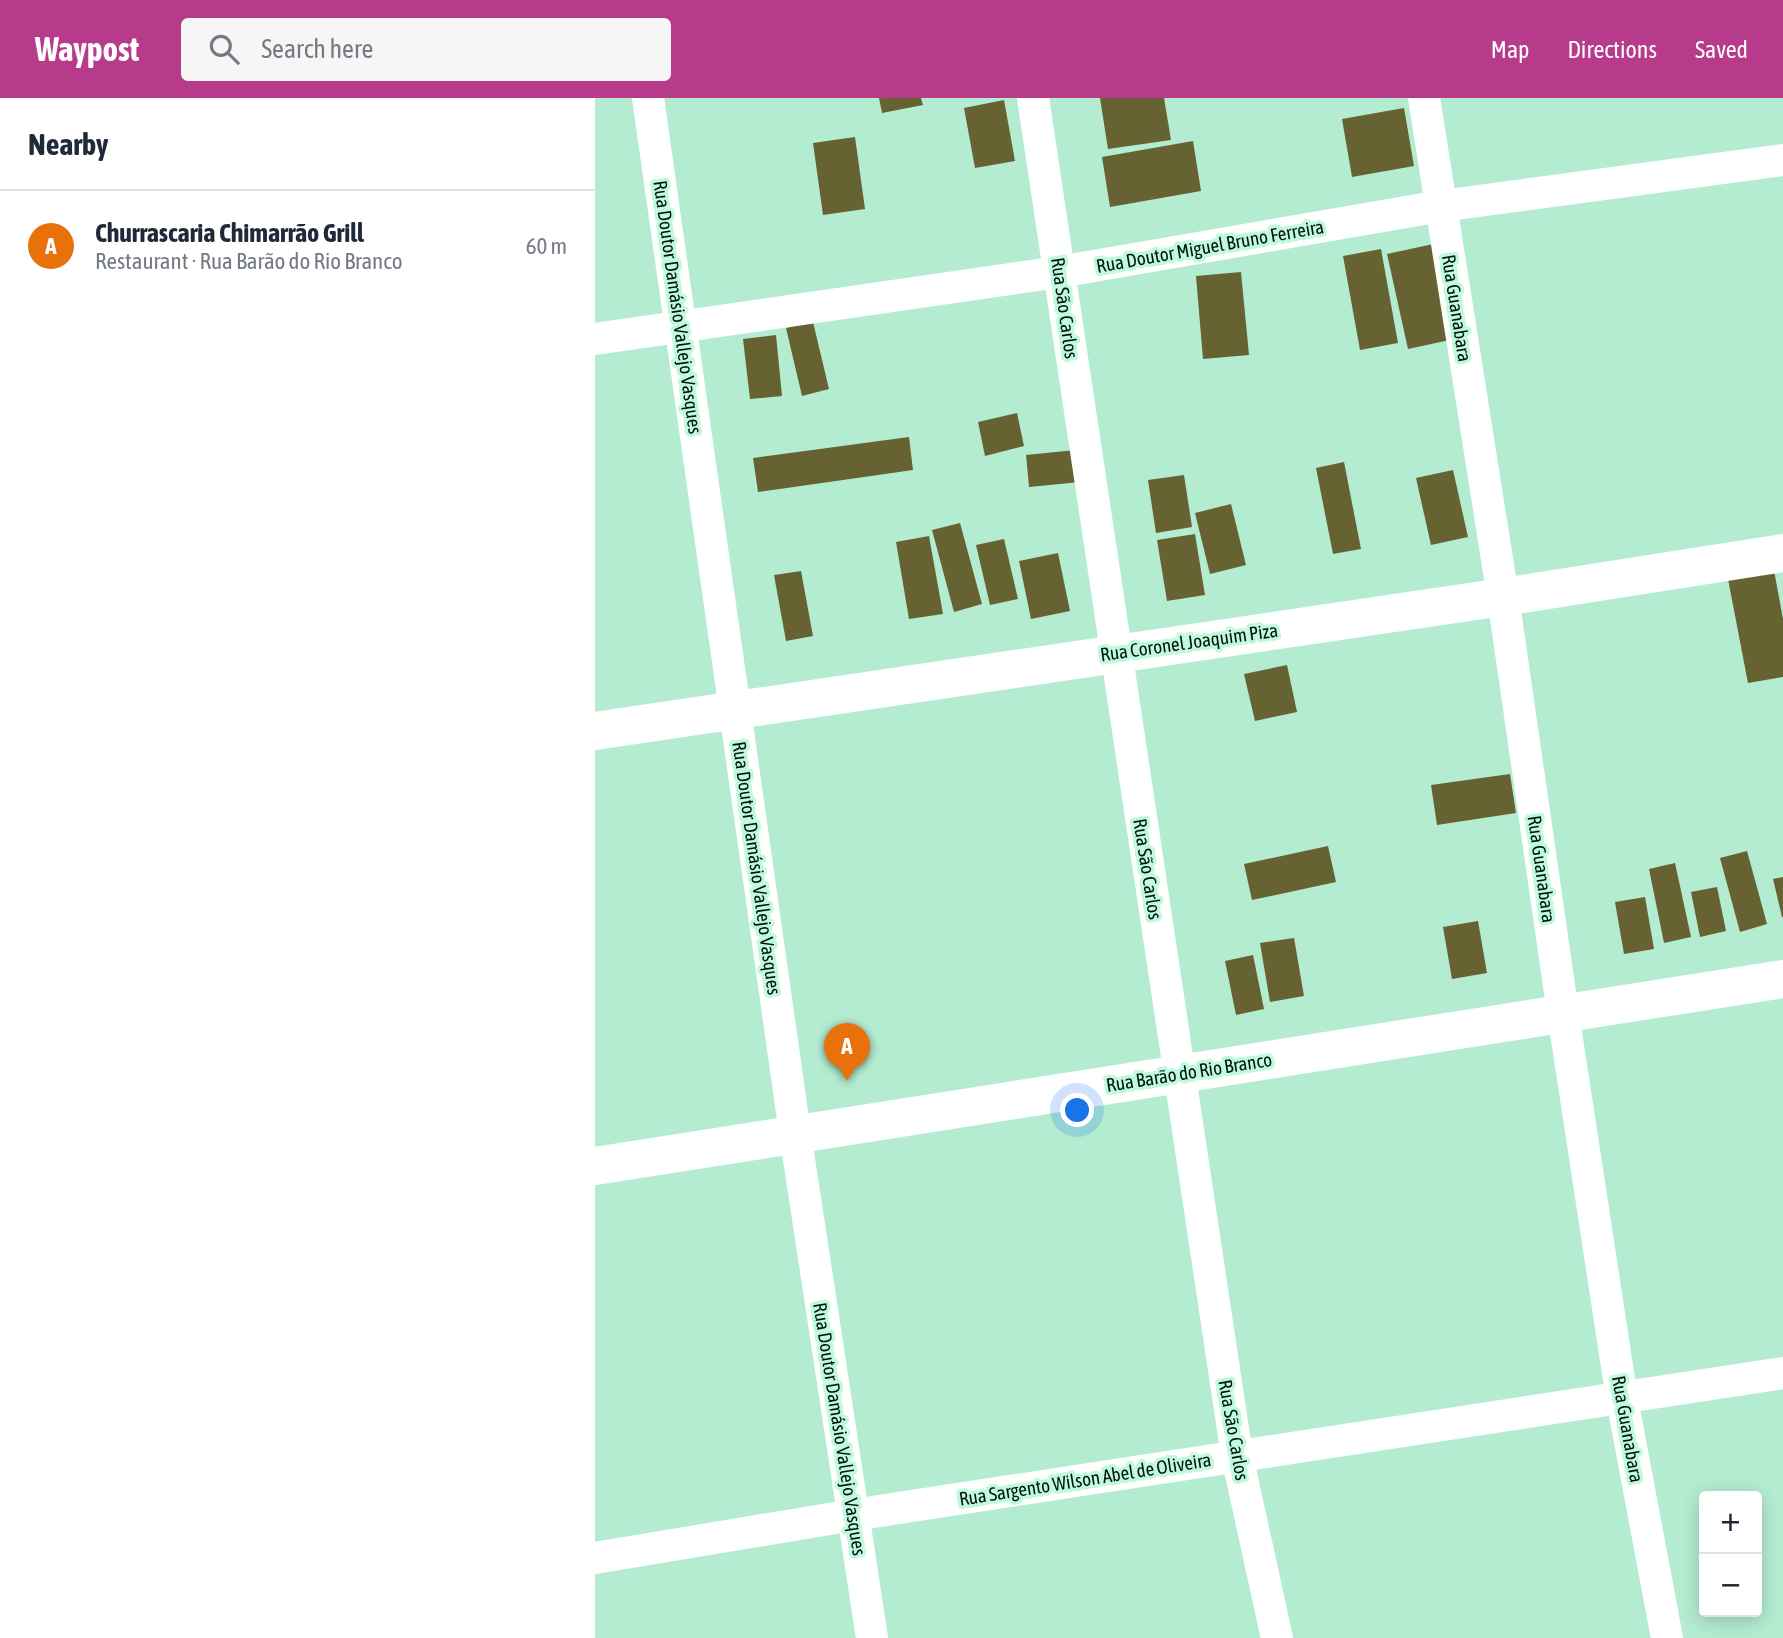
<!DOCTYPE html>
<meta charset="utf-8">
<style>
:root{--surface:#fff;--page:#f6f6f7;--text:#1f2937;--muted:#747a83;--line:#e0e1e3;--accent:#b73a8b}
body{margin:0;font-family:"Asap Condensed",sans-serif;background:var(--page);color:var(--text)}
.controls{position:absolute;right:21px;bottom:21px;display:grid;overflow:hidden;border-radius:7px;box-shadow:0 4px 18px #0003}
.controls button{width:63px;height:63px;display:grid;place-items:center;padding:0;border:0;border-bottom:2px solid var(--line);background:var(--surface);color:var(--text);font:35px sans-serif}
.you{position:absolute;left:483px;top:1013px;width:24px;height:24px;margin:-18px;border:5px solid #fff;border-radius:50%;background:#1a73e8;box-shadow:0 0 0 10px #1a73e833}
.badge{display:grid;place-items:center;width:46px;height:46px;border-radius:50%;background:var(--accent);color:#fff;font-size:23px;font-weight:700}
.pin{position:absolute;translate:-50% -58px;filter:drop-shadow(0 2px 4px #0008)}
.pin::after{content:'';position:absolute;top:37px;width:24px;height:21px;background:inherit;clip-path:polygon(0 0,100% 0,50% 100%)}
.list{margin:0;padding:0;list-style:none}
h2{display:flex;justify-content:space-between;align-items:center;height:91px;margin:0;padding:0 28px;font-size:30px}
h2 small{font-size:23px;font-weight:400;color:var(--muted)}
.list li{display:grid;grid-template-columns:46px 1fr auto;gap:21px;align-items:center;box-sizing:border-box;height:112px;padding:0 28px;border-top:2px solid var(--line)}
.list b{display:block;font-size:26px;white-space:nowrap}
.list p{margin:0;font-size:23px;white-space:nowrap;color:var(--muted)}
.list em{font-size:23px;font-style:normal;color:var(--muted)}
.icon{flex:none;width:38px;height:38px;fill:none;stroke:currentColor;stroke-width:2;stroke-linecap:round;stroke-linejoin:round}
.map{position:relative;flex:none;width:1188px;height:1540px;overflow:hidden}
header{display:flex;align-items:center;gap:42px;box-sizing:border-box;height:98px;padding:0 35px;background:var(--accent);color:#fff}
header strong{font-size:33px}
nav{display:flex;gap:38px;margin-inline-start:auto;font-size:24px}
.search{width:490px;height:63px;background:var(--page);display:flex;align-items:center;gap:18px;box-sizing:border-box;padding:0 24px;border-radius:7px;color:var(--muted);font-size:26px}
main{display:flex}
aside{flex:1;background:var(--surface)}
.map>svg:first-child{display:block}
.building{fill:#666232}
.lines{fill:none;stroke-linecap:round;stroke-linejoin:round}
.street{stroke:#fff;stroke-width:32}
.secondary{stroke:#fff;stroke-width:38}
.labels{text-anchor:middle;stroke-width:7;stroke-linejoin:round;paint-order:stroke}
.street-label{font-size:19px;fill:#01160d;stroke:#c0f9de}
</style>
<header>
<strong>Waypost</strong>
<div class="search"><svg class="icon" aria-label="search" viewBox="0 0 24 24"><circle cx="10" cy="10" r="6"/><path d="M15 15l6 6"/></svg>Search here</div>
<nav><a>Map</a><a>Directions</a><a>Saved</a></nav>
</header>
<main>
<aside>
<h2>Nearby<small></small></h2>
<ul class="list">
<li><span class="badge" style="background:#e8710a">A</span><div><b>Churrascaria Chimarrão Grill</b><p>Restaurant · Rua Barão do Rio Branco</p></div><em>60 m</em></li>
</ul>
</aside>
<div class="map">
<svg width="1188" height="1540" viewBox="0 0 1188 1540">
<rect width="100%" height="100%" fill="#b3ecd1"/>
<g class="building">
<path d="M284,0h42l2,7 -41,8z"/>
<path d="M505,0h64l7,42 -63,9z"/>
<path d="M409,2l11,61 -40,7 -11,-60z"/>
<path d="M809,10l10,58 -62,11 -10,-58z"/>
<path d="M260,39l10,72 -42,6 -10,-72z"/>
<path d="M598,43l8,50 -91,16 -8,-50z"/>
<path d="M843,145l21,95 -51,11 -21,-95z"/>
<path d="M786,151l17,94 -38,7 -17,-94z"/>
<path d="M646,174l8,83 -46,4 -7,-83z"/>
<path d="M218,224l16,67 -27,7 -16,-68z"/>
<path d="M181,237l6,61 -32,3 -7,-60z"/>
<path d="M422,315l7,33 -39,10 -7,-34z"/>
<path d="M314,339l4,33 -155,22 -5,-34z"/>
<path d="M481,352l4,32 -51,5 -3,-32z"/>
<path d="M749,364l17,87 -28,5 -17,-86z"/>
<path d="M858,372l15,67 -37,8 -15,-67z"/>
<path d="M589,377l8,52 -36,6 -8,-53z"/>
<path d="M636,406l15,61 -36,9 -15,-61z"/>
<path d="M365,425l22,81 -28,8 -22,-82z"/>
<path d="M600,436l10,61 -38,6 -10,-61z"/>
<path d="M334,438l14,78 -34,5 -13,-77z"/>
<path d="M409,441l14,60 -28,6 -14,-60z"/>
<path d="M463,455l12,58 -39,8 -12,-58z"/>
<path d="M1178,467l10,54v58l-35,6 -21,-109z"/>
<path d="M206,473l12,65 -27,5 -12,-66z"/>
<path d="M692,567l10,47 -42,9 -11,-47z"/>
<path d="M915,676l6,39 -79,12 -6,-40z"/>
<path d="M733,748l8,36 -84,18 -8,-36z"/>
<path d="M1152,753l20,73 -27,8 -20,-74z"/>
<path d="M1080,765l16,74 -27,6 -15,-74z"/>
<path d="M1188,779v40h-1l-9,-38z"/>
<path d="M1122,789l9,44 -26,6 -9,-45z"/>
<path d="M1050,799l9,52 -30,5 -9,-52z"/>
<path d="M883,823l9,52 -35,6 -9,-52z"/>
<path d="M699,840l10,58 -34,6 -10,-59z"/>
<path d="M658,857l11,54 -28,6 -11,-54z"/>
</g>
<g class="lines">
<g class="street">
<path d="M53,0l147,1035 77,505"/>
<path d="M438,0l204,1358 40,182"/>
<path d="M829,0l79,499 60,416 59,386 45,239"/>
<path d="M0,241l464,-67 382,-66 342,-46"/>
<path d="M0,1460l258,-43 930,-142"/>
</g>
<g class="secondary">
<path d="M0,633l908,-134 280,-44"/>
<path d="M0,1068l1188,-187"/>
</g>
</g>
<g class="labels">
<g class="street-label">
<text transform="translate(615 148) rotate(-10)" y="7">Rua Doutor Miguel Bruno Ferreira</text>
<text transform="translate(83 209) rotate(82)" y="7">Rua Doutor Damásio Vallejo Vasques</text>
<text transform="translate(470 210) rotate(82)" y="7">Rua São Carlos</text>
<text transform="translate(862 210) rotate(81)" y="7">Rua Guanabara</text>
<text transform="translate(594 544) rotate(-8)" y="7">Rua Coronel Joaquim Piza</text>
<text transform="translate(162 770) rotate(82)" y="7">Rua Doutor Damásio Vallejo Vasques</text>
<text transform="translate(553 771) rotate(81)" y="7">Rua São Carlos</text>
<text transform="translate(947 771) rotate(82)" y="7">Rua Guanabara</text>
<text transform="translate(594 974) rotate(-9)" y="7">Rua Barão do Rio Branco</text>
<text transform="translate(245 1331) rotate(81)" y="7">Rua Doutor Damásio Vallejo Vasques</text>
<text transform="translate(1033 1331) rotate(80)" y="7">Rua Guanabara</text>
<text transform="translate(639 1332) rotate(80)" y="7">Rua São Carlos</text>
<text transform="translate(490 1381) rotate(-9)" y="7">Rua Sargento Wilson Abel de Oliveira</text>
</g>
</g>
</svg>
<div class="controls">
<button>+</button>
<button>−</button>
</div>
<div class="you"></div>
<div class="pin badge" style="left:252px;top:983px;background:#e8710a">A</div>
</div>
</main>
